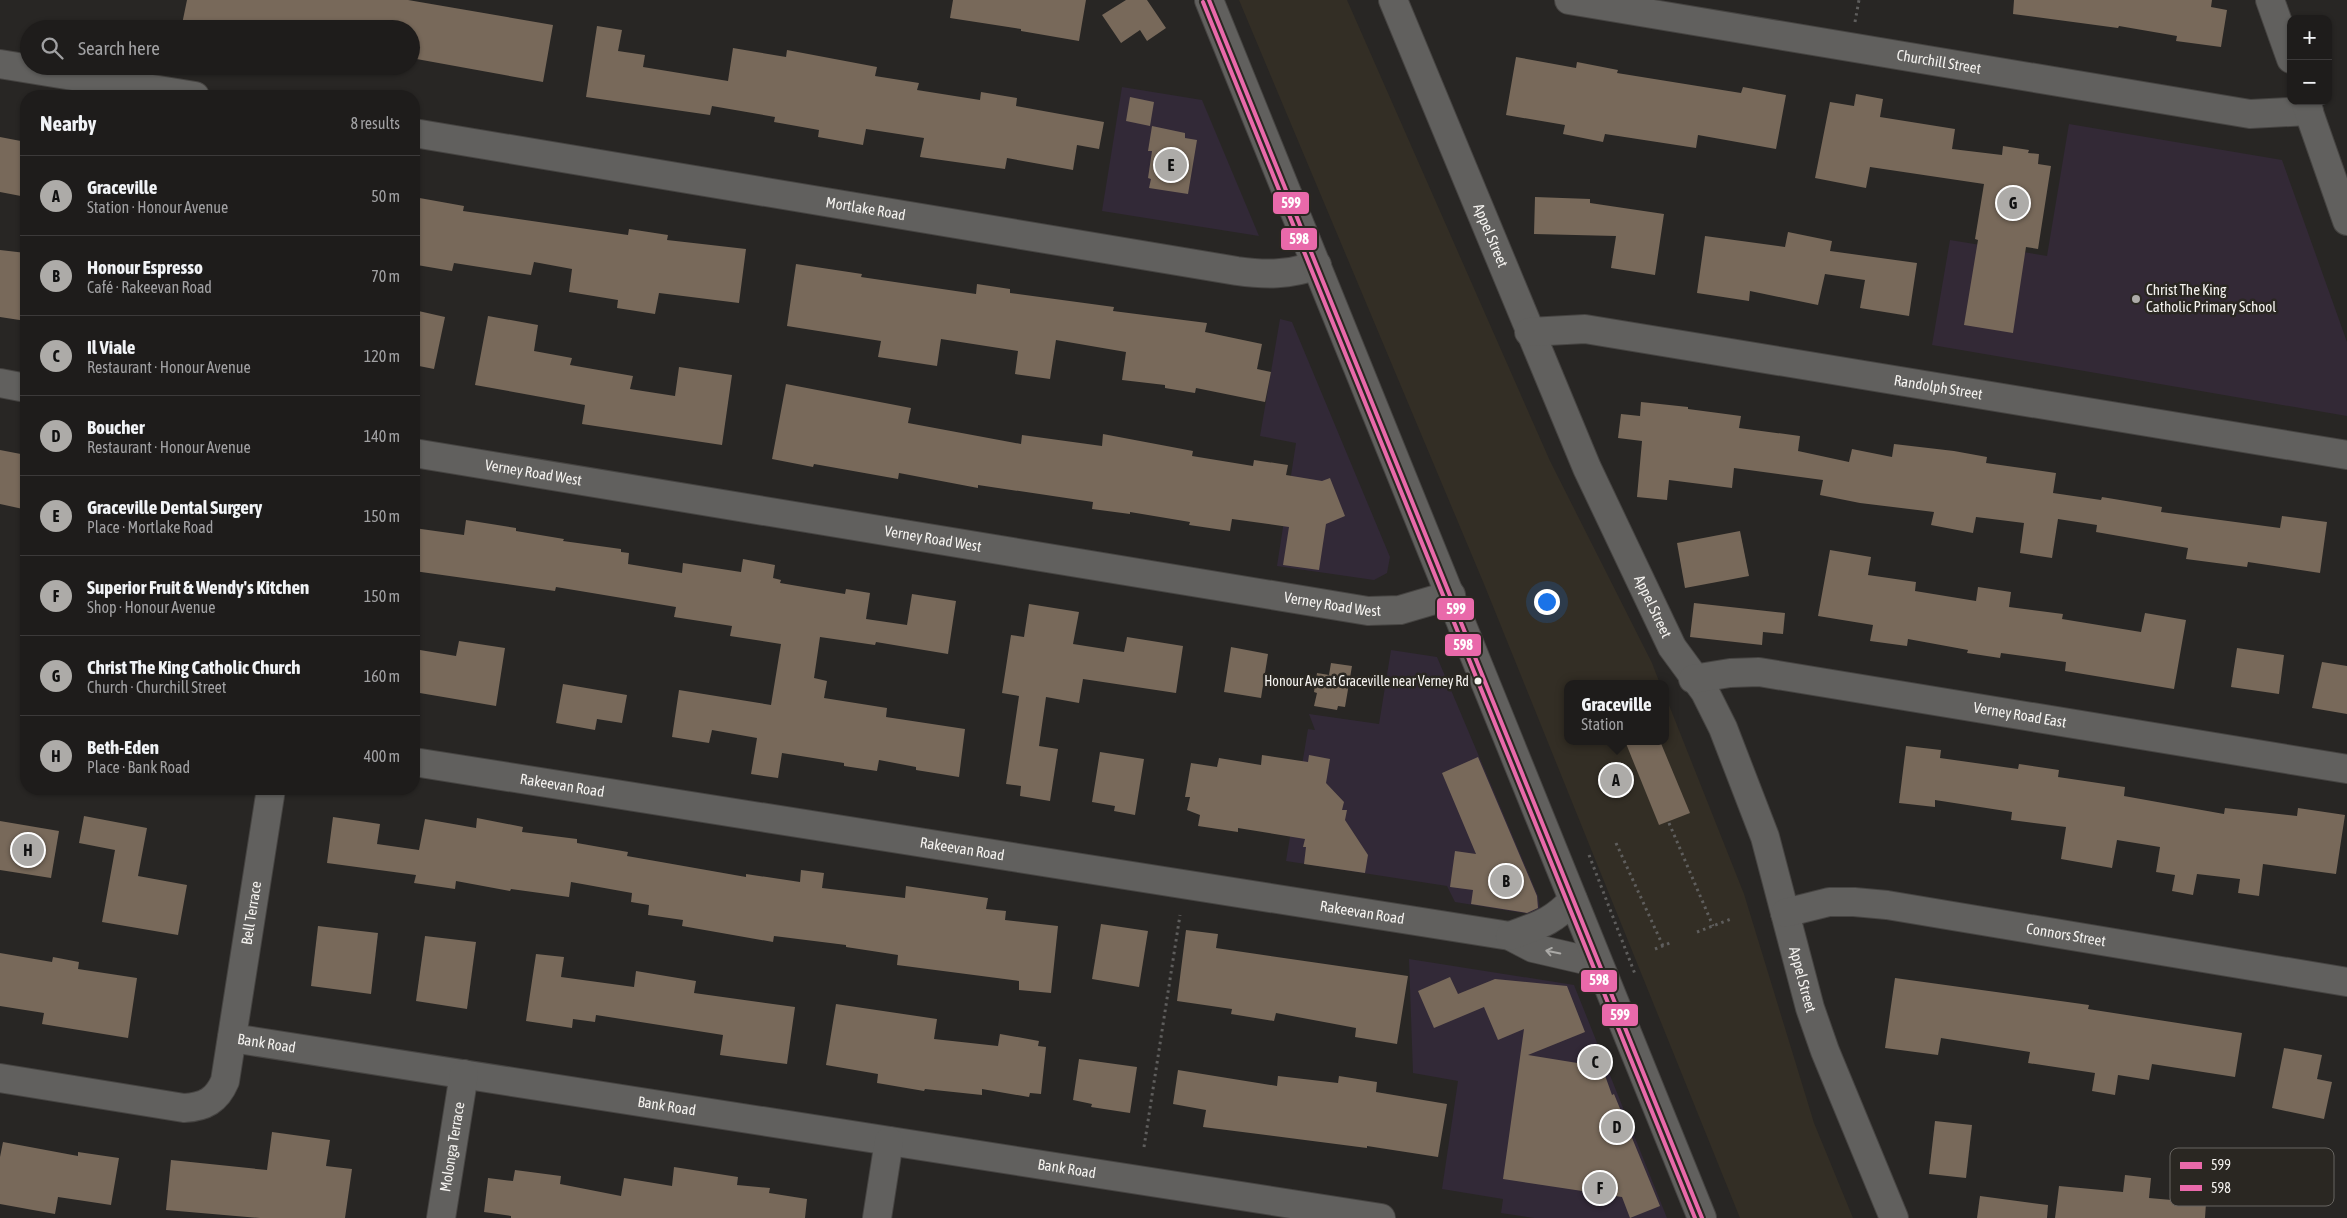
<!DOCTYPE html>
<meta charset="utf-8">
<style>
:root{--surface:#1e1c1b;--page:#2b2928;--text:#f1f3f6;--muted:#a1a1a3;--line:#3c3a3a;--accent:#adaba8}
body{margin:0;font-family:"Asap Condensed",sans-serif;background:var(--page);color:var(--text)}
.controls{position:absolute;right:15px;top:15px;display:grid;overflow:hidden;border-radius:10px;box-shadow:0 1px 4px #0004}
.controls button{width:45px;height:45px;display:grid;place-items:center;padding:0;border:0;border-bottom:1px solid var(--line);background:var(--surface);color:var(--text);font:25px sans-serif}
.you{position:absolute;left:1546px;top:601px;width:18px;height:18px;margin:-12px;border:4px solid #fff;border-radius:50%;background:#1a73e8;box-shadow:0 0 0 8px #1a73e833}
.badge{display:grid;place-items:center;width:32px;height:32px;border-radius:50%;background:var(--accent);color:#111;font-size:16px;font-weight:700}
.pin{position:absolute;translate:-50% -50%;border:2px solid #fff;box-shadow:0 1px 5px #0006}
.popup{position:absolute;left:1564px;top:680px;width:105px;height:65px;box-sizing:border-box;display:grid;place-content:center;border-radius:10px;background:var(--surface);filter:drop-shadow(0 1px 4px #0005);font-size:16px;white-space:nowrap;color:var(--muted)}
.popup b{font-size:19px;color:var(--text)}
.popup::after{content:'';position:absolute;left:50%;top:100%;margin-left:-10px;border:10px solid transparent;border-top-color:var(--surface)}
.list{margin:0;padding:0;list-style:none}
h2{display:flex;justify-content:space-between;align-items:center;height:65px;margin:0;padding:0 20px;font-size:21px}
h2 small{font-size:16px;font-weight:400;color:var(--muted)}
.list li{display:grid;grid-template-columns:32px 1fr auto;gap:15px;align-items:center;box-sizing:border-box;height:80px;padding:0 20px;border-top:1px solid var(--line)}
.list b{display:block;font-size:19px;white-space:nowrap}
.list p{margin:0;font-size:16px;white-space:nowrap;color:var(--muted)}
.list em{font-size:16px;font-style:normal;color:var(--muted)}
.icon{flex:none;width:28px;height:28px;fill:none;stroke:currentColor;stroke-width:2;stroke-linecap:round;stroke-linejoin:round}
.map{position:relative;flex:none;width:2347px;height:1218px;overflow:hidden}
.search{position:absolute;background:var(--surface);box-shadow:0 1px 4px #0004;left:20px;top:20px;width:400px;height:55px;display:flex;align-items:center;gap:12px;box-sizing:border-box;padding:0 18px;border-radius:28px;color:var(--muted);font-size:19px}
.panel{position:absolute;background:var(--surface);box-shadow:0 1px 4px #0004;left:20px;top:90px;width:400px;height:705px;border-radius:20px}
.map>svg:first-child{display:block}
.commercial{fill:#322937}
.built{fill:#332e25}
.education{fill:#332936}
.building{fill:#78695a}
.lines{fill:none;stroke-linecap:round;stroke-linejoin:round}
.minor-casing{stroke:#464442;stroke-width:30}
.secondary-casing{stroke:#464442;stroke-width:30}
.path{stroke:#5f5e5d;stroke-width:3;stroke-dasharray:2.5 4;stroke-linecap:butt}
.minor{stroke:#61605e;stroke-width:28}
.secondary{stroke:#61605e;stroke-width:28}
.bus-1-casing{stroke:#2a2722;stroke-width:8}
.bus-2-casing{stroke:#2a2722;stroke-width:8}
.bus-1{stroke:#e969aa;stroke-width:4}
.bus-2{stroke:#e969aa;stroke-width:4}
.oneway{stroke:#aaa9a6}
.poi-dot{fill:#adaba8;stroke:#2a2722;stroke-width:2}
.bus-dot{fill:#f4f2ef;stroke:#2a2722;stroke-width:2}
.labels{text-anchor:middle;stroke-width:5;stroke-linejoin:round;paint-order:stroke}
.bus-label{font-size:14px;fill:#f4f2ef;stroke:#2a2722;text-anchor:end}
.street-label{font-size:15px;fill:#f4f2ef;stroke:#2a2722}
.poi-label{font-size:15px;fill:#f4f2ef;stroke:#2a2722;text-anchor:start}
.key{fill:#2a2722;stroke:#676460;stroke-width:1}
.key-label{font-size:14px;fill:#f4f2ef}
.line-badge{stroke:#2a2722;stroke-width:2}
.badge-label{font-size:14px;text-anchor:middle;font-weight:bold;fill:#fff}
</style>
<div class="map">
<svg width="2347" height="1218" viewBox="0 0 2347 1218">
<rect width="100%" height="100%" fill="#282624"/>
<g class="commercial">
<path d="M1122,87l80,13 57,136 -157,-25z"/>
<path d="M1280,319l12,3 98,235 -3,16 -13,7 -97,-14 19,-123 -36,-7z"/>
<path d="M1391,650l46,7 101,239 3,20 -86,-14 -8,-16 -161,-25 22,-132 7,1 -6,-16 70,10z"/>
<path d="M1409,959l165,26 93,233h-133l-33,-5 2,-14 -61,-10 16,-108 -45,-8z"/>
</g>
<path class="built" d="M1239,0h108l203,461 102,202 8,21h-93v57h98v-46l79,199 70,229 39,95h-113l-256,-634z"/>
<path class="education" d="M2069,124l213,36 65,182v74l-415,-71 18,-105 97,16z"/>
<g class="building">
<path d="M187,0h221l145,25 -10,57 -132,-24v-29h-230z"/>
<path d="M953,0h133l-7,41 -58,-10v-2l-71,-11z"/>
<path d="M1126,0h21l19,28 -19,13 -7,-11 -19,13 -19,-28z"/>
<path d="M2014,0h198l-1,7 16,3 -6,37 -45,-6 1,-5 -58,-10 -1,2 -105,-14z"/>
<path d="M597,26l25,4 -4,21 27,4 -2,12 85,14 5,-33 53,9 1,-7 90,17 -2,9 44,7 -2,7 63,10 1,-8 36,6 -1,8 88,16 -5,27 -22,-4 -4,25 -66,-12 -2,11 -85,-12 4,-19 -58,-9 -3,16 -45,-8 1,-7 -45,-8 1,-5 -63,-11 -2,9 -124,-18z"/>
<path d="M1516,57l60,11 1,-6 41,8 -1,3 124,20 2,-6 43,8 -10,54 -78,-14 -2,13 -91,-14 -2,8 -40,-8 2,-9 -59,-10z"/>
<path d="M1856,94l27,5 -3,18 75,12 -3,20 50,6 1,-9 26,4 -1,3 11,1 -1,10 13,2 -13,83 -12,-2 -13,86 -49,-8 14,-85 -3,-1 9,-55 -114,-17 -4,21 -51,-10 15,-76 24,4z"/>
<path d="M1130,97l24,5 -4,24 -24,-5z"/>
<path d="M1152,126l33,7v5l12,2 -9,54 -39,-6 2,-9 -3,-1 4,-27h-4z"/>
<path d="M0,137l26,5v55l-26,-5z"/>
<path d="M414,197l50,9 -1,5 165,24 1,-6 39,6 -1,5 79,9 -7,54 -80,-10 -4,21 -38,-6 1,-8 -49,-8 3,-23 -38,-7 -3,13 -77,-12 -2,8 -35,-6 3,-16 -6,-1z"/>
<path d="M1535,197l55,2v4l74,11 -9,61 -44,-7 5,-32 -82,-2z"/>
<path d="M1788,232l44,9 -2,10 87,12 -8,53 -49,-8 5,-28 -40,-6 -7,31 -68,-14 -1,10 -52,-8 8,-57 80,11z"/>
<path d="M0,250l26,3v68l-26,-4z"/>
<path d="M796,264l66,10 -1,3 115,17 1,-10 33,5v4l104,14 -1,4 94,12 -2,9 57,12 -5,25 14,3 -6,30 -69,-14 -1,5 -30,-5v-3l-43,-5 4,-28 -70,-12 -6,39 -35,-5 3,-23 -77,-12 -4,27 -59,-9 3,-16 -94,-15z"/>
<path d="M414,310l31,7 -11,52 -20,-4z"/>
<path d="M488,316l50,9 -4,26 38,7 -2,7 63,11 -3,13 45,7 4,-29 53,8 -10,70 -140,-21 3,-19 -110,-20z"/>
<path d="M786,384l125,24 -3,15 113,21 1,-9 80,11 1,-12 90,17 -1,5 61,10 1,-6 34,5 -2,10 36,6 8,-3 15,38 -19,8 -7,46 -36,-5 6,-38 -57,-8 -2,12 -41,-6 1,-3 -60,-10v2l-38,-5 1,-7 -115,-17v3l-79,-15 -1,6 -84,-15 -1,3 -41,-8z"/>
<path d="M1641,402l47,5v2l53,7 -2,12 61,8 -2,15 51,11 3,-13 40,8 2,-13 60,7 33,6 -1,6 70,10 -3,20 48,7 1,-3 60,10 -1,5 119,16 2,-12 45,6 -7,51 -72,-11 -1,5 -61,-8 2,-11 -92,-16 1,-7 -39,-6 -6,39 -32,-5 4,-30 -48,-6 -3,16 -42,-8 3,-13 -74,-9 -40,-8 3,-15 -89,-12 -2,20 -63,-8 -2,20 -30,-3 5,-56 -24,-3 3,-24 19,2z"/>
<path d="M0,450l26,5v35l-3,19 -23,-5z"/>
<path d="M466,520l50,8v3l48,8 -1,2 58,8v3l8,1 -1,11 54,9 1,-10 58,9 2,-13 32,6 -2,13 8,2 -1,3 65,11 1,-5 24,4 -4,26 41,6 5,-31 44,7 -8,53 -72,-12 -1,3 -55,-8 -6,41 13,3 -3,17 63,10 -1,9 79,12 -6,48 -43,-7v-3l-37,-7 -2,11 -33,-5v-3l-62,-10 -4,25 -27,-4 6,-36 -45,-8 -3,13 -37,-6 7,-47 92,15 10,-61 -51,-8 2,-10 -58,-9 2,-10 -120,-20 -1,4 -141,-20v-43l50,7z"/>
<path d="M1740,531l9,45 -64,12 -8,-45z"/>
<path d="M1830,550l41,7 -3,18 48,7 -1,9 61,10 2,-14 33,5 -2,15 54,7 -1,5 79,13 4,-19 41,7 -12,69 -109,-18 1,-9 -65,-9 -1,5 -33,-5 1,-3 -60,-11 -1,7 -37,-5 3,-16 -55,-9z"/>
<path d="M1694,603l91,10 -2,21 -20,-2 -1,13 -72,-8z"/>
<path d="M1029,604l50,8 -6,32 51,8 3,-15 56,9 -7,47 -93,-14 -4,24 -33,-6 -7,49 19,3 -8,52 -30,-5 1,-10 -15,-2 13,-88 -17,-3 9,-58 13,2z"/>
<path d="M459,641l46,7 -9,58 -82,-14v-43l42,7z"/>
<path d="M1231,647l37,7 -7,44 -37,-6z"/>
<path d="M2237,648l47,7 -5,39 -48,-7z"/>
<path d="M2322,662l25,4v48l-35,-6z"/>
<path d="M1331,663l21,3 -7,41 -7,-1 -1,4 -23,-4 3,-13 -3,-1 3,-19 12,2z"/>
<path d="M563,684l64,11 -5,28 -25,-4 -2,11 -39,-7z"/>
<path d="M1625,741h35l30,72 -31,12z"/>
<path d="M1906,746l35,4 -1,8 78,11 1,-5 40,6 -1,7 67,10 -1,9 100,18 1,-6 72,8 1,-8 47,7 -9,59 -73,-10 -4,32 -21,-3 2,-14 -43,-5 -4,21 -21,-4 3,-16 -19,-3 4,-25 -43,-7 -5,28 -51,-9 5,-32 -55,-7 1,-8 -77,-12v7l-36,-4z"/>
<path d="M1100,752l44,7 -9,56 -21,-4 1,-5 -23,-4z"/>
<path d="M1262,755l46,7 1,-7 21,4 -4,24 18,19 -2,8h5l-2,10 23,35 -3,18 -61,-9 2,-17h-3l2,-8 -67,-11v4l-40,-6 2,-11 -13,-5 3,-13h-5l6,-34 26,4 2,-9 42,7z"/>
<path d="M1478,757l59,139 1,12 -11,5 -56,-9 2,-14 -23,-3 5,-36 21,3 -34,-81z"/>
<path d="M84,816l63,12 -9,48 49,9 -9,50 -76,-13 13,-72 -36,-7z"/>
<path d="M333,817l47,7 -3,20 42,6 6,-31 51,9 1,-10 46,9 -1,5 55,7v4l51,9 -1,4 119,21v-3l54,8 1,-12 23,3 -2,15 83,10 1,-12 82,12 -2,11 20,2 -1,9 53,6 -7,67 -32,-3v-9l-122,-16 1,-10 -52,-8v-2l-72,-9 -1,6 -91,-16 1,-6 -35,-5 1,-10 -18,-3 1,-9 -61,-11 -2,15 -58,-8 -1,2 -54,-10 -1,8 -41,-6 2,-8 -89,-12z"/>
<path d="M0,821l59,10 -8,47 -51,-8z"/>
<path d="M1101,924l47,7 -9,56 -47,-8z"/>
<path d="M318,926l60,7 -7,61 -60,-8z"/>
<path d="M1186,930l32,4 -2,14 192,28 -11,68 -42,-7 1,-9 -80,-15 -2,8 -43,-7 1,-5 -55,-8z"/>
<path d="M425,936l51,6 -9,67 -51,-8z"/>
<path d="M0,953l52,9 1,-5 26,5 -1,7 59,9 -9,60 -86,-14 2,-11 -44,-7z"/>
<path d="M536,954l28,3 -3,20 73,10 2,-16 60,10 -2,12 101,14 -8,57 -67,-9 3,-20 -127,-20 -1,7 -22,-3 -1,9 -46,-7z"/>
<path d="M1450,977l8,17 37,-15 72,7 18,46 -57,23 74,12 10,28 2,-1 46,112 -30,12 -8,-21 -119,-18 21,-150 -26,11 -14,-33 -50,21 -16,-37z"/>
<path d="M1895,978l194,27 -1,4 154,24 -7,44 -83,-13 -3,16 -31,-5 -3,20 -23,-4 3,-18 -67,-10 2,-11 -89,-14 -3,17 -53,-7z"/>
<path d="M836,1004l101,15 -3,20 64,7 2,-12 39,7 -1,5 8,1 -5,47 -11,-1 -1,4 -47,-8v6l-57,-6 -1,2 -47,-8 1,-9 -52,-9z"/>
<path d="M2284,1048l38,7 -5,24 15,3 -8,37 -52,-11z"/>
<path d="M1079,1059l58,8 -7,46 -39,-6 1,-3 -19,-4z"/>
<path d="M1178,1070l99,16 1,-10 60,7 1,-7 38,6 -1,10 71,12 -9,53 -71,-11v2l-164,-21 3,-17 -33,-6z"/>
<path d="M1935,1121l37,4 -6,53 -37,-4z"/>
<path d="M272,1132l58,8 -4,26 26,3 -7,49h-85l-94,-8 5,-50 96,10z"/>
<path d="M3,1142l75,14v-4l41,6 -8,47 -53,-8 -3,17 -55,-10v-47z"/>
<path d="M674,1167l64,10 -1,8 33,3 -1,5 38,6 -2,19h-294v-2l-27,-4 4,-34 25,3 2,-11 46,6 -1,8 61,12 3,-18 48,8z"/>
<path d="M2125,1175l26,3 -2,20 57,5 -1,15h-150l4,-32 64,6z"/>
<path d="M1980,1196l68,9 -1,13h-70z"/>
</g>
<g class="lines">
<g class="minor-casing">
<g id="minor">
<path id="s1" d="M1393,0l194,468 85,179 33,45 18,36 42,109 45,171 15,43 69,167"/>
<path id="s2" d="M1569,0l681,114 59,-3"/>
<path d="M2270,0l21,59"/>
<path d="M0,64l195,32"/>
<path d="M2305,101l42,120"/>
<path id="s3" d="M414,133l823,138c29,4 52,4 80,-6"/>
<path id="s4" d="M1529,332l56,-3 762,126"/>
<path d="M0,383l26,5"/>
<path id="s5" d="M414,453l954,158 32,-1 51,-15"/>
<path id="s6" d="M1693,679l37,-6 29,-1 588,97"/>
<path id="s7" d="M414,762l1096,174 23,12 65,15"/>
<path id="s8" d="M1785,913l44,-11h25l33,3 460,77"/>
<path d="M1510,936c29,-11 41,-13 63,-36"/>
<path id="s9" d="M232,1038l1149,180"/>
<path id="s10" d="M0,1078l184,30c21,-1 33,-8 41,-27l46,-292"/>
<path id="s11" d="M441,1218l23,-144"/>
<path d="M877,1218l12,-77"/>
</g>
</g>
<g class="secondary-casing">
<path id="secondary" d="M1209,0l493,1218"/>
</g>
<g class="path">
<path d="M1855,22l4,-22"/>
<path d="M1669,823l44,103"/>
<path d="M1616,843l47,103"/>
<path d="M1589,855l46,119"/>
<path d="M1697,932l34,-13"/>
<path d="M1655,949l17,-7"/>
<path d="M1144,1147l36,-232"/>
</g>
<use href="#minor" class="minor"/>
<use href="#secondary" class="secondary"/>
<g class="bus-1-casing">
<path id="bus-1" d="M1209,0l493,1218"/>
</g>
<g class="bus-2-casing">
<path id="bus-2" d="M1203,2l492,1216"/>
</g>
<use href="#bus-1" class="bus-1"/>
<use href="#bus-2" class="bus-2"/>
</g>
<defs><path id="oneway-shaft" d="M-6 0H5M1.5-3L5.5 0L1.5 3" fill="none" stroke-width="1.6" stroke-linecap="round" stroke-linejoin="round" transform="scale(1.25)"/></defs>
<use class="oneway" href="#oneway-shaft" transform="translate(1553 952) rotate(-169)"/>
<circle class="poi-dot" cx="2136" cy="299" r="5"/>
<circle class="bus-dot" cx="1478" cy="681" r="4.5"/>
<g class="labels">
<g class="bus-label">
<text x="1469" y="686">Honour Ave at Graceville near Verney Rd</text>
</g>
<g class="street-label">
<text dy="5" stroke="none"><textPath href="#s2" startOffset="375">Churchill Street</textPath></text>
<text dy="5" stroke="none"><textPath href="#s3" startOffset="458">Mortlake Road</textPath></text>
<text dy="5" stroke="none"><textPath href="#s1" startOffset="255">Appel Street</textPath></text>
<text dy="5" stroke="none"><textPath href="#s4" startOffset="414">Randolph Street</textPath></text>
<text dy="5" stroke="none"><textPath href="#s5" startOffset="121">Verney Road West</textPath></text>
<text dy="5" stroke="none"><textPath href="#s5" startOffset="526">Verney Road West</textPath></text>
<text dy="5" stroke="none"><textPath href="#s5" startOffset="931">Verney Road West</textPath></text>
<text dy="5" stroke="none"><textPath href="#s1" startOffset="660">Appel Street</textPath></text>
<text dy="5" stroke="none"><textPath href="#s6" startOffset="331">Verney Road East</textPath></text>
<text dy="5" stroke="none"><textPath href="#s7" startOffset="150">Rakeevan Road</textPath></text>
<text dy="5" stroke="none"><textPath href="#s7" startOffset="555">Rakeevan Road</textPath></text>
<text dy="5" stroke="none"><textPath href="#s7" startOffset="960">Rakeevan Road</textPath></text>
<text dy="5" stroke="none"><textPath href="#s10" startOffset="409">Bell Terrace</textPath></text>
<text dy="5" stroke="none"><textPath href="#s8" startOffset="285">Connors Street</textPath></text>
<text dy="5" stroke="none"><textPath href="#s1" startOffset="1065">Appel Street</textPath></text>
<text dy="5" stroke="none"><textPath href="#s9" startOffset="35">Bank Road</textPath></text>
<text dy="5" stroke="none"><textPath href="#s9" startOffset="440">Bank Road</textPath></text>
<text dy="5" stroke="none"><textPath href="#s11" startOffset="72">Molonga Terrace</textPath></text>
<text dy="5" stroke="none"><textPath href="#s9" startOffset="845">Bank Road</textPath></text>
</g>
<g class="poi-label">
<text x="2146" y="295">Christ The King<tspan x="2146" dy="17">Catholic Primary School</tspan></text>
</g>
</g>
<rect x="2170" y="1148" width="164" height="58" rx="8" class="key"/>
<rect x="2180" y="1162" width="22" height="7" fill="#e969aa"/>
<rect x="2180" y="1185" width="22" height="6" fill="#e969aa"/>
<g class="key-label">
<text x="2211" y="1170">599</text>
<text x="2211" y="1193">598</text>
</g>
<g class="line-badge">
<rect x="1272" y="191" width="38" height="24" rx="5" fill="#e969aa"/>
<rect x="1280" y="227" width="38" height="24" rx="5" fill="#e969aa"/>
<rect x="1436" y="597" width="39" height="24" rx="5" fill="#e969aa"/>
<rect x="1444" y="633" width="38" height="24" rx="5" fill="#e969aa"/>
<rect x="1580" y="969" width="38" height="24" rx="5" fill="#e969aa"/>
<rect x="1601" y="1003" width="38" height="24" rx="5" fill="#e969aa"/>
</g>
<g class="badge-label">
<text x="1291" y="208">599</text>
<text x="1299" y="244">598</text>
<text x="1456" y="614">599</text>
<text x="1463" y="650">598</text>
<text x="1599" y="985">598</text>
<text x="1620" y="1020">599</text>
</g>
</svg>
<div class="controls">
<button>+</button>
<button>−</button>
</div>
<div class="you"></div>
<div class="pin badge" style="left:1616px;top:780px">A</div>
<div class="popup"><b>Graceville</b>Station</div>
<div class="pin badge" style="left:1506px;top:881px">B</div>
<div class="pin badge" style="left:1595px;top:1062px">C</div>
<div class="pin badge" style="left:1617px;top:1127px">D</div>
<div class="pin badge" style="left:1171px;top:165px">E</div>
<div class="pin badge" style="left:1600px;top:1188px">F</div>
<div class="pin badge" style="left:2013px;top:203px">G</div>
<div class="pin badge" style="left:28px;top:850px">H</div>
<div class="search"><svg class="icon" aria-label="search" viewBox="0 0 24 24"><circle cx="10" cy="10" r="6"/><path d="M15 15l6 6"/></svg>Search here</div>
<section class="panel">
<h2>Nearby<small>8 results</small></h2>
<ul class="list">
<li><span class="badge">A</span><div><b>Graceville</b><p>Station · Honour Avenue</p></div><em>50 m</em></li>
<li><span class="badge">B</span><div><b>Honour Espresso</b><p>Café · Rakeevan Road</p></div><em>70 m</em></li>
<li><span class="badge">C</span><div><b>Il Viale</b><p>Restaurant · Honour Avenue</p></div><em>120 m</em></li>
<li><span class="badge">D</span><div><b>Boucher</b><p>Restaurant · Honour Avenue</p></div><em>140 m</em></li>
<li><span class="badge">E</span><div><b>Graceville Dental Surgery</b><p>Place · Mortlake Road</p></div><em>150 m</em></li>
<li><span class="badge">F</span><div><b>Superior Fruit &amp; Wendy's Kitchen</b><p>Shop · Honour Avenue</p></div><em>150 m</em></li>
<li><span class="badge">G</span><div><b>Christ The King Catholic Church</b><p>Church · Churchill Street</p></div><em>160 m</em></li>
<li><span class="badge">H</span><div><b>Beth-Eden</b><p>Place · Bank Road</p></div><em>400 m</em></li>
</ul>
</section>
</div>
